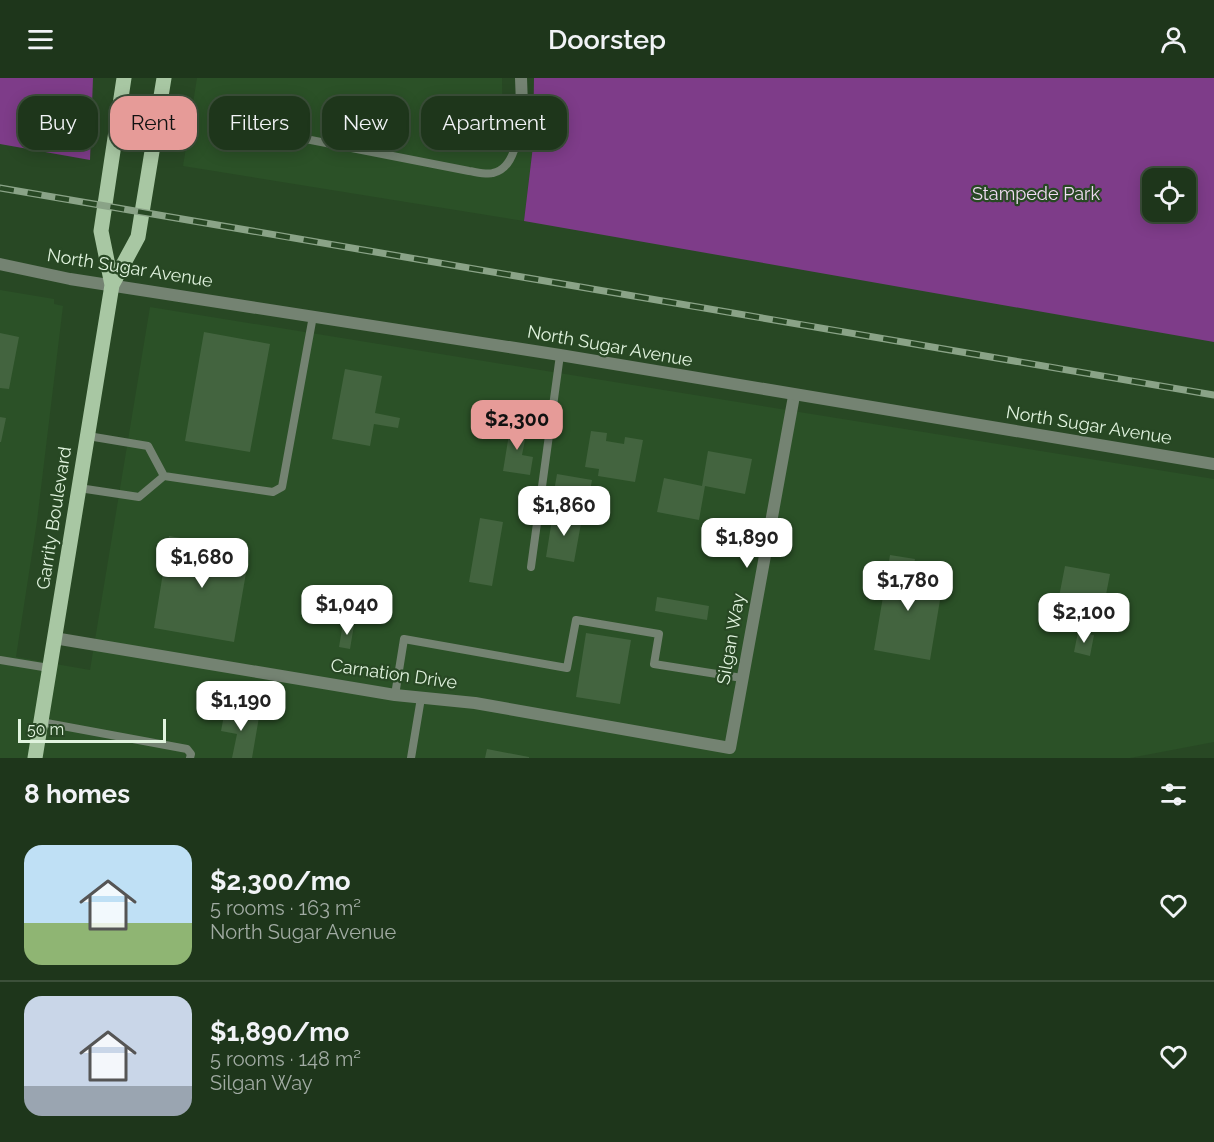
<!DOCTYPE html>
<html lang="en">
<head>
<meta charset="utf-8">
<style>
  body { margin:0; font-family:Raleway,sans-serif; background:#263e24; color:#f1f3f6; height:100vh; display:flex; flex-direction:column; font-size:22px; white-space:nowrap }
  * { box-sizing:border-box; margin:0 }
  p { font-size:20px; color:#a1aba3 }
  .icon { flex:none; width:33px; height:33px; fill:none; stroke:currentColor; stroke-width:2; stroke-linecap:round; stroke-linejoin:round }
  .map { position:relative; height:680px; overflow:hidden }
  .panel { display:flex; flex-direction:column; background:#1e361b; flex:1 }
  .panel>* { flex:none }
  .banner { position:absolute; left:18px; top:18px; width:600px; height:54px; display:flex; gap:12px }
  .fabs { position:absolute; left:1142px; top:90px; display:grid; gap:12px }
  .fabs a { display:grid; place-items:center; width:54px; height:54px; border-radius:12px; background:#1e361b; box-shadow:0 3px 15px #0003,0 0 0 2px #3c503a; font-size:30px }
  .scale { position:absolute; left:18px; bottom:15px; width:148px; box-sizing:border-box; padding-left:6px; border:3px solid #e0f3de; border-top:0; font-size:16px; line-height:21px; white-space:nowrap; color:#e0f3de; -webkit-text-stroke:4px #284824; paint-order:stroke }
  .price { position:absolute; translate:-50% -51px; padding:0 14px; border-radius:12px; background:#fff; color:#222; font-size:20px; line-height:39px; filter:drop-shadow(0 2px 3px #0008) }
  .price::after { content:''; position:absolute; left:50%; top:36px; width:18px; height:14px; margin-left:-9px; background:inherit; clip-path:polygon(0 0,100% 0,50% 100%) }
  .price.on { background:#e69b98; color:#111 }
  ul { padding:0; list-style:none }
  li { display:flex; align-items:center; gap:18px; height:150px; padding:0 24px }
  li+li { border-top:2px solid #3c503a }
  li span { display:grid; place-items:center; flex:none; width:168px; height:120px; border-radius:18px; color:#555 }
  li>.icon { margin-inline-start:auto }
  span .icon { width:72px; height:72px; fill:#fffc; stroke-width:1 }
  li b { font-size:26px }
  h2 { display:flex; justify-content:space-between; align-items:center; height:72px; padding:0 24px; font-size:26px }
  .tag { padding:0 21px; border-radius:18px; background:#1e361b; box-shadow:0 3px 15px #0003,0 0 0 2px #3c503a; font-size:21px; line-height:54px }
  .tag.on { background:#e69b98; color:#111 }
  header { display:flex; justify-content:space-between; align-items:center; height:78px; padding:0 24px; background:#1e361b; font-size:27px; font-weight:600 }
  .map>svg:first-child { display:block }
</style>
</head>
<body>
<header><svg class="icon" aria-label="menu" viewBox="0 0 24 24"><path d="M4 6h16M4 12h16M4 18h16"/></svg>Doorstep<svg class="icon" aria-label="person" viewBox="0 0 24 24"><circle cx="12" cy="8" r="4"/><path d="M4 21q1-7 8-7t8 7"/></svg></header>
<div class="map">
<svg width="1214" height="680" viewBox="0 0 1214 680">
  <rect width="100%" height="100%" fill="#284824"/>
  <path fill="#2b5127" d="M 197,0 L 502,0 L 503,62 L 533,68 L 524,143 L 183,88 Z
    M 0,212 L 54,221 L 54,226 L 63,228 L 37,443 L 16,579 L 90,592 L 150,229 L 1214,401 L 1214,664 L 1130,680 L 0,680 Z"/>
  <path fill="#7e3c89" fill-rule="evenodd" d="M 0,0 L 93,0 L 90,82 L 0,66 Z
    M 534,0 L 1214,0 L 1214,264 L 524,143 L 533,68 ZM 1152,100 L 1185,100 L 1185,134 L 1152,134 Z"/>
  <path fill="#43643f" d="M 204,254 L 270,266 L 250,374 L 185,363 Z
    M 0,255 L 19,259 L 9,311 L 0,310 Z
    M 345,291 L 382,298 L 375,335 L 400,340 L 398,350 L 374,346 L 370,368 L 332,361 Z
    M 0,339 L 6,340 L 1,364 L 0,364 Z
    M 511,344 L 528,347 L 522,377 L 533,379 L 530,397 L 503,393 Z
    M 591,353 L 607,355 L 606,363 L 624,366 L 625,359 L 643,362 L 635,404 L 598,398 L 599,391 L 585,389 Z
    M 708,373 L 752,381 L 745,416 L 705,408 L 699,442 L 657,434 L 664,400 L 702,408 Z
    M 557,396 L 592,402 L 588,425 L 553,419 Z
    M 553,435 L 582,440 L 574,484 L 546,479 Z
    M 480,440 L 503,444 L 492,508 L 469,504 Z
    M 169,458 L 250,472 L 234,564 L 154,550 Z
    M 890,477 L 915,481 L 912,499 L 943,504 L 930,582 L 874,572 Z
    M 1065,488 L 1110,496 L 1103,532 L 1058,524 Z
    M 657,519 L 709,528 L 707,542 L 655,533 Z
    M 343,545 L 354,547 L 350,571 L 339,569 Z
    M 1078,554 L 1094,557 L 1090,578 L 1074,574 Z
    M 586,555 L 631,562 L 620,626 L 576,619 Z
    M 225,632 L 259,639 L 252,680 L 232,680 L 237,656 L 221,653 Z
    M 487,671 L 529,679 L 529,680 L 485,680 Z"/>
  <g fill="none" stroke-linecap="round" stroke-linejoin="round">
    <path stroke="#748372" stroke-width="8" d="M 219,44 L 469,93 C 476,94 487,97 493,95 C 518,90 519,47 522,27
      M 88,358 L 148,368 L 164,398
      M 79,410 L 139,419 L 164,398 L 273,414 L 282,409 L 313,238
      M 531,489 L 560,277
      M 0,582 L 49,590
      M 395,617 L 404,561 L 567,590 L 576,542 L 659,556 L 654,586 L 742,600
      M 41,644 L 187,671 L 191,676 L 190,680
      M 411,680 L 421,620"/>
    <path stroke="#748372" stroke-width="12" d="M 521,0 L 522,27
      M 54,560 L 395,617 L 475,625 L 730,670 L 794,318"/>
    <path stroke="#748372" stroke-width="12" d="M 0,186 L 70,201 L 560,277 L 1214,386"/>
    <path stroke="#a8c7a3" stroke-width="15" d="M 112,207 L 101,153 L 124,0
      M 35,680 L 112,207 L 138,159 L 164,0"/>
    <defs>
      <path id="rail" d="M 0,110 L 1214,317"/>
    </defs>
    <use href="#rail" stroke="#8aa387" stroke-width="7"/>
    <use href="#rail" stroke="#284824" stroke-width="4.5" stroke-dasharray="14" stroke-linecap="butt"/>
  </g>
  <g text-anchor="middle" stroke-width="4.5" stroke-linejoin="round" paint-order="stroke">
    <g font-size="18" fill="#f1dcf4" stroke="#284824">
      <text x="1036" y="122">Stampede Park</text>
    </g>
    <g font-size="18" fill="#e0f3de" stroke="#284824">
      <text transform="translate(130 190) rotate(9)" y="6">North Sugar Avenue</text>
      <text transform="translate(610 268) rotate(10)" y="6">North Sugar Avenue</text>
      <text transform="translate(1089 347) rotate(9)" y="6">North Sugar Avenue</text>
      <text transform="translate(54 440) rotate(-81)" y="6">Garrity Boulevard</text>
      <text transform="translate(731 561) rotate(-80)" y="6">Silgan Way</text>
      <text transform="translate(394 596) rotate(8)" y="6">Carnation Drive</text>
    </g>
  </g>
</svg>
<div class="fabs">
<a><svg class="icon" aria-label="locate" viewBox="0 0 24 24"><circle cx="12" cy="12" r="6"/><path d="M12 2v4M12 18v4M2 12h4M18 12h4"/></svg></a>
</div>
<div class="scale">50 m</div>
<b class="price on" style="left:517px;top:373px">$2,300</b>
<b class="price" style="left:564px;top:459px">$1,860</b>
<b class="price" style="left:747px;top:491px">$1,890</b>
<b class="price" style="left:202px;top:511px">$1,680</b>
<b class="price" style="left:908px;top:534px">$1,780</b>
<b class="price" style="left:347px;top:558px">$1,040</b>
<b class="price" style="left:1084px;top:566px">$2,100</b>
<b class="price" style="left:241px;top:654px">$1,190</b>
<div class="banner">
<a class="tag">Buy</a>
<a class="tag on">Rent</a>
<a class="tag">Filters</a>
<a class="tag">New</a>
<a class="tag">Apartment</a>
</div>
</div>
<section class="panel">
<h2>8 homes<svg class="icon" aria-label="filters" viewBox="0 0 24 24"><path d="M4 7h16M4 17h16"/><circle cx="9" cy="7" r="2"/><circle cx="15" cy="17" r="2"/></svg></h2>
<ul>
<li><span style="background:linear-gradient(#bfe0f5 65%,#8fb573 0)"><svg class="icon" aria-label="home" viewBox="0 0 24 24"><path d="M3 11l9-7 9 7M6 9v11h12V9"/></svg></span><div><b>$2,300/mo</b><p>5 rooms · 163 m²</p><p>North Sugar Avenue</p></div><svg class="icon" aria-label="heart" viewBox="0 0 24 24"><path d="M12 20l-8-8c-3-5 5-10 8-4 3-6 11-1 8 4z"/></svg></li>
<li><span style="background:linear-gradient(#c9d6e8 75%,#9aa5b1 0)"><svg class="icon" aria-label="home" viewBox="0 0 24 24"><path d="M3 11l9-7 9 7M6 9v11h12V9"/></svg></span><div><b>$1,890/mo</b><p>5 rooms · 148 m²</p><p>Silgan Way</p></div><svg class="icon" aria-label="heart" viewBox="0 0 24 24"><path d="M12 20l-8-8c-3-5 5-10 8-4 3-6 11-1 8 4z"/></svg></li>
</ul>
</section>
</body>
</html>
